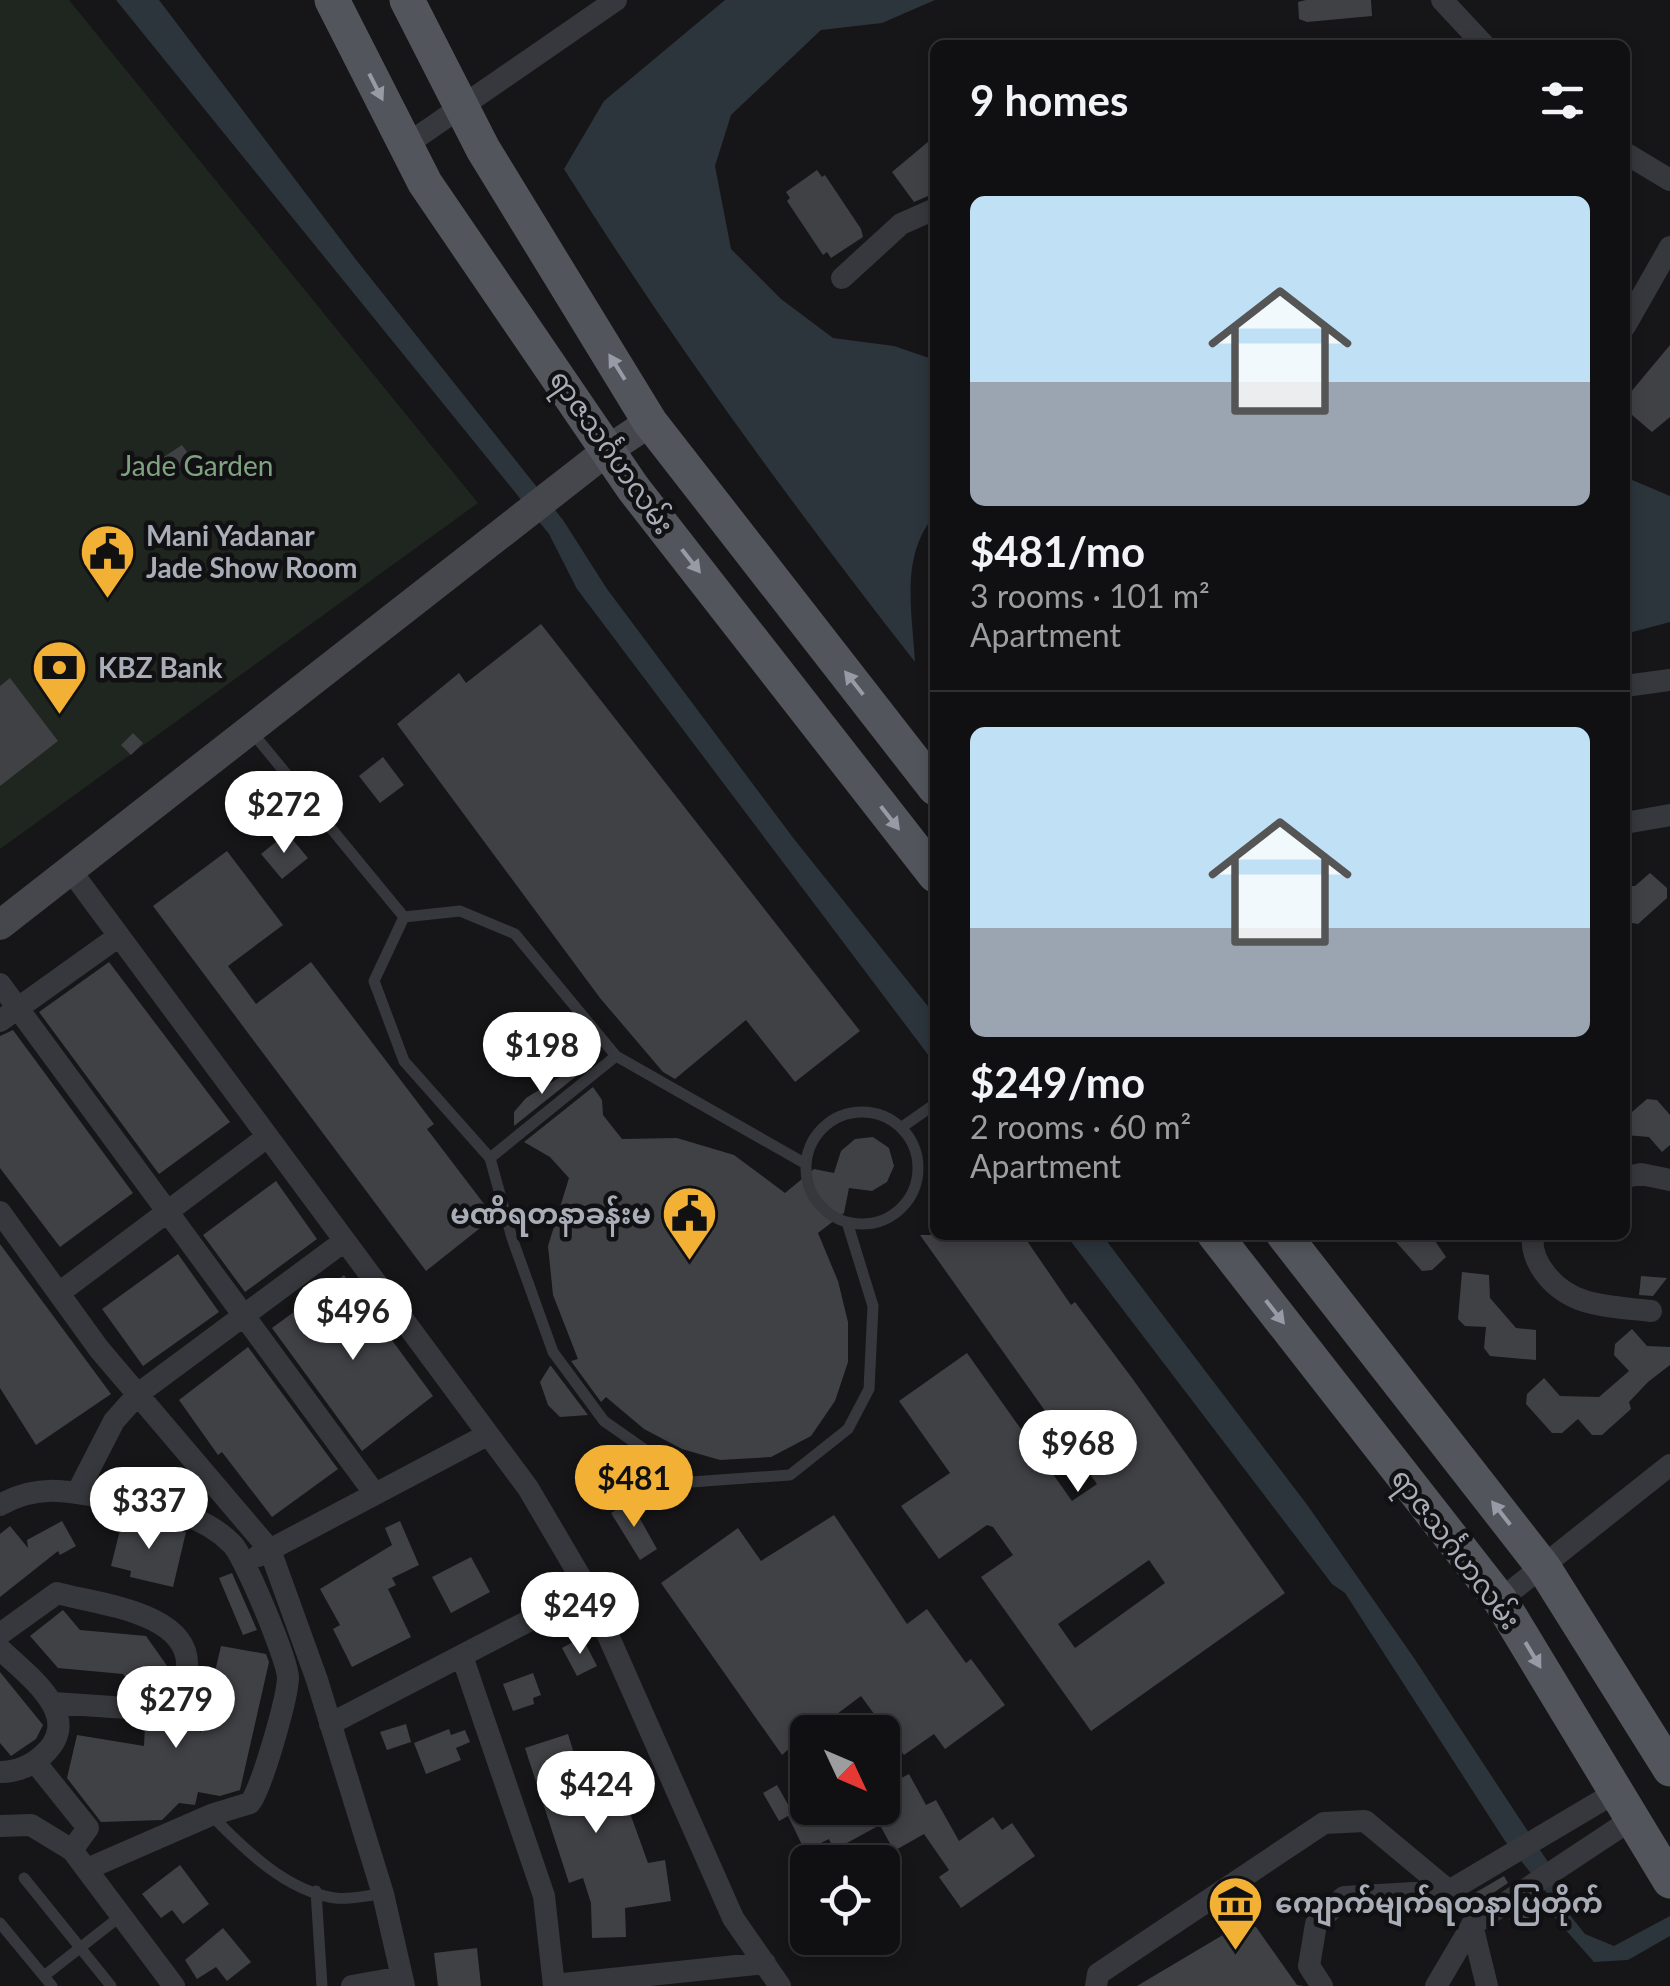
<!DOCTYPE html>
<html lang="en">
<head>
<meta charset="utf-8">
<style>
  body { margin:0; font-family:Lato,"Noto Sans Myanmar",sans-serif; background:#19191b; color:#f1f3f6; height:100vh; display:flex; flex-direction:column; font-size:38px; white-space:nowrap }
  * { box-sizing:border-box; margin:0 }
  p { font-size:32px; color:#9c9d9f }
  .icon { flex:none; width:55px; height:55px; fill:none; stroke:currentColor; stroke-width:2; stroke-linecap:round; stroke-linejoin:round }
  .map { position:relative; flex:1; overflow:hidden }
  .details { position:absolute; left:930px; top:40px; width:700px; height:1200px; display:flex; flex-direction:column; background:#101012; border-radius:15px; box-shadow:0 5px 15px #0003,0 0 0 2px #303032 }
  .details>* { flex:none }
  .needle { width:65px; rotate:134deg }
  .buttons { position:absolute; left:790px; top:1715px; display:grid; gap:20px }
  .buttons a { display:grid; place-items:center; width:110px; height:110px; border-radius:15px; background:#101012; box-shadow:0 5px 15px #0003,0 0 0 2px #303032; font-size:50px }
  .price { position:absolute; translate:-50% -85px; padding:0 22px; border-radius:35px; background:#fff; color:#222; font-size:32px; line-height:65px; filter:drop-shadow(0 2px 5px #0008) }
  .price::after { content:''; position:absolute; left:50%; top:60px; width:30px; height:22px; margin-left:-15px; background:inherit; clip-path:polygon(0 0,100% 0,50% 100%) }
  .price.active { background:#f2b134; color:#111 }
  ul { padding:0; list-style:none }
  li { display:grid; align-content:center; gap:20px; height:530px; padding:0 40px }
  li+li { border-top:2px solid #303032 }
  li span { display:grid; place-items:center; height:310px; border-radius:15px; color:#555 }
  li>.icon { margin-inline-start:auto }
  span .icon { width:180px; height:180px; fill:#fffc; stroke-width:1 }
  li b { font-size:42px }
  h2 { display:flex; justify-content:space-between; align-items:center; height:120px; padding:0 40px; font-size:42px }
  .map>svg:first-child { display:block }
</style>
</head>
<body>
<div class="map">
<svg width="1670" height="1986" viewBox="0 0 1670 1986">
  <rect width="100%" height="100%" fill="#161618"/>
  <path fill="#1e261f" d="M 0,0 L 69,0 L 478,503 L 0,849 Z"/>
  <path fill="#2c353c" d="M 116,0 L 159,0 L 357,261 L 563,520 L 607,589 L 794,839 L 935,1015 L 935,1064 L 577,589 L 549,534 Z
    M 725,0 L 935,0 L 882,23 L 821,30 L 731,115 L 715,166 L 731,249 L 781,299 L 833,338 L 894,346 L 935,360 L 935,515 C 900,555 912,610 915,662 C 790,502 672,341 564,169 L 604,101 Z
    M 1625,477 L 1670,496 L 1670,622 L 1625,634 Z
    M 1066,1235 L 1102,1235 L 1308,1506 L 1414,1658 L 1565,1888 L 1569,1914 L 1585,1934 L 1614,1946 L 1670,1916 L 1670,1936 L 1628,1960 L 1594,1962 L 1555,1918 L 1548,1894 L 1505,1841 L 1345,1593 L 1332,1584 Z"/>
  <path fill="#404145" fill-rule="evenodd" d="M 1306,0 L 1371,0 L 1372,16 L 1307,22 L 1299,19 L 1298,2 Z
    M 935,136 L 935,193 L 914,202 L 892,172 Z
    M 817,170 L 822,177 L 825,175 L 861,229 L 863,237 L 831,258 L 827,252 L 823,255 L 787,201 L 790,198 L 786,192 Z
    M 1670,345 L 1670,417 L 1652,432 L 1625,409 L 1625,399 Z
    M 182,445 L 192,459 L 166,477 L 156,462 Z
    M 541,624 L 860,1031 L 795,1082 L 746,1020 L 675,1079 L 663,1072 L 600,998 L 397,724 L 459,673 L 466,683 Z
    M 10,678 L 58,741 L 0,786 L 0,686 Z
    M 133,733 L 143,743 L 131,755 L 121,745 Z
    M 383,757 L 404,785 L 380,803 L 359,776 Z
    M 287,833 L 308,858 L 282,879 L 261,854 Z
    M 227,851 L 283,925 L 228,966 L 256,1004 L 311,962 L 434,1124 L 427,1129 L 494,1217 L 426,1271 L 153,906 Z
    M 1650,873 L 1667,888 L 1667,898 L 1638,924 L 1632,923 L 1625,915 L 1625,886 L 1635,886 Z
    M 109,962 L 230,1122 L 159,1174 L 39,1012 Z
    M 13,1030 L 133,1193 L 60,1247 L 0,1168 L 0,1036 Z
    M 570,1071 L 579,1074 L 514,1126 L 514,1112 L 526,1098 Z
    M 593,1087 L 602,1100 L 603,1115 L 622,1139 L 677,1138 L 734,1155 L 785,1193 L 814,1169 L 834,1173 L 841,1151 L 855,1139 L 873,1137 L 889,1148 L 894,1166 L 887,1182 L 872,1191 L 849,1188 L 844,1213 L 818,1233 L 838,1281 L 848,1322 L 848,1362 L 835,1401 L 811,1436 L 771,1457 L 720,1460 L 682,1449 L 644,1429 L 606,1397 L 601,1402 L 571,1361 L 578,1359 L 553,1295 L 548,1246 L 569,1178 L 550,1157 L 524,1142 Z
    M 1647,1099 L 1657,1100 L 1670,1115 L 1670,1145 L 1662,1152 L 1649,1137 L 1625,1135 L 1625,1118 Z
    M 276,1181 L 317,1239 L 245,1292 L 203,1235 Z
    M 920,1235 L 1023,1235 L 1071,1305 L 1075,1302 L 1132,1378 L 1285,1593 L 1091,1731 L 981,1577 L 1013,1555 L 993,1527 L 987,1525 L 939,1559 L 901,1506 L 950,1473 L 899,1401 L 967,1353 L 1072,1501 L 1097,1484 ZM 1149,1560 L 1165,1583 L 1075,1648 L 1058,1624 Z
    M 1404,1235 L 1431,1235 L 1446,1257 L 1432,1270 L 1422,1271 L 1396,1242 Z
    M 0,1244 L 111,1394 L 36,1445 L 0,1388 Z
    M 178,1254 L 219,1312 L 143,1366 L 102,1309 Z
    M 1462,1272 L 1489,1275 L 1490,1298 L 1516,1328 L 1536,1330 L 1536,1360 L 1490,1356 L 1484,1348 L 1486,1327 L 1465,1326 L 1458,1319 Z
    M 344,1275 L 433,1396 L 362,1451 L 272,1328 Z
    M 1641,1276 L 1667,1278 L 1653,1296 L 1639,1295 Z
    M 1632,1329 L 1647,1346 L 1670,1347 L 1670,1365 L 1648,1382 L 1629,1402 L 1631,1409 L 1602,1435 L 1592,1435 L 1578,1419 L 1562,1433 L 1552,1433 L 1526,1404 L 1527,1394 L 1544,1378 L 1560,1396 L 1599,1397 L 1629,1371 L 1614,1355 L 1615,1344 Z
    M 248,1347 L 338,1469 L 272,1517 L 222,1452 L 218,1455 L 179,1400 Z
    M 550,1366 L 551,1366 L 588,1415 L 560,1417 L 548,1405 L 540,1382 Z
    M 630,1501 L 657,1549 L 640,1560 L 611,1513 Z
    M 834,1515 L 907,1624 L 927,1609 L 966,1663 L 971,1659 L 1005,1705 L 945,1749 L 934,1734 L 904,1755 L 861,1696 L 829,1720 L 837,1732 L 808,1732 L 782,1755 L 661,1583 L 738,1528 L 761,1561 Z
    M 138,1519 L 186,1532 L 173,1587 L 130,1577 L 131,1571 L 111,1566 L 122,1522 L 136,1525 Z
    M 62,1521 L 76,1546 L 60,1555 L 58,1551 L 0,1597 L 0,1534 L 10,1526 L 28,1548 L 27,1540 Z
    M 400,1521 L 419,1565 L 392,1578 L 396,1585 L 388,1589 L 411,1637 L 352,1667 L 333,1629 L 340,1625 L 320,1589 L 392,1545 L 385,1528 Z
    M 471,1557 L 490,1592 L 451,1613 L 432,1577 Z
    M 232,1573 L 257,1630 L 243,1635 L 219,1578 Z
    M 63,1610 L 80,1630 L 146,1636 L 170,1670 L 139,1694 L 123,1674 L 58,1668 L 30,1636 Z
    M 582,1637 L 597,1666 L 577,1676 L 562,1648 Z
    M 221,1646 L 266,1654 L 269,1662 L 240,1790 L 220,1796 L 198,1792 L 195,1805 L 179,1803 L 162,1820 L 101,1822 L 67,1778 L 77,1735 L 144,1746 L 145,1725 L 174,1729 L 179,1720 L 201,1732 Z
    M 0,1672 L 43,1725 L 36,1739 L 11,1756 L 0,1743 Z
    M 533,1673 L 541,1695 L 533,1698 L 534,1704 L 513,1711 L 503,1684 Z
    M 406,1724 L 411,1742 L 387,1750 L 380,1732 Z
    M 449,1729 L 451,1735 L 465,1730 L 470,1742 L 456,1748 L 461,1760 L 426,1774 L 414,1743 Z
    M 568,1734 L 584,1786 L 597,1759 L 613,1766 L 648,1863 L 665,1860 L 671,1901 L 625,1908 L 626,1937 L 592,1938 L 591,1903 L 583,1878 L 569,1883 L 525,1748 Z
    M 909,1774 L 926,1805 L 936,1800 L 959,1841 L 993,1817 L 1002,1830 L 1012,1823 L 1035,1856 L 961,1908 L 939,1877 L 949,1870 L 924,1834 L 894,1851 L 880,1825 L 834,1850 L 829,1839 L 805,1851 L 788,1816 L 779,1821 L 763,1793 L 777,1785 L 790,1808 L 808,1799 L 808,1808 L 882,1808 L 882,1788 Z
    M 180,1865 L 209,1904 L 183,1924 L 172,1910 L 161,1918 L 142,1894 Z
    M 1504,1876 L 1508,1883 L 1478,1903 L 1473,1894 Z
    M 1524,1909 L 1530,1919 L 1515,1929 L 1509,1919 Z
    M 1238,1926 L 1256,1927 L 1297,1985 L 1304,1986 L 1137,1986 Z
    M 223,1928 L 251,1962 L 227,1981 L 216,1967 L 197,1979 L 185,1960 Z
    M 477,1948 L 481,1986 L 438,1986 L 434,1953 Z"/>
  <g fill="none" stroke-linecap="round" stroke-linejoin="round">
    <path stroke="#37383d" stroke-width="11" d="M 251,731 L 404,917
      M 404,917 L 374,981 L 404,1061 L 490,1158
      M 404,917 L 460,911 L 515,934 L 616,1056
      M806 1168a56 56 0 1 1 112 0a56 56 0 1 1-112 0Z
      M 902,1127 L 935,1104
      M 806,1164 L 616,1056 L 490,1158 L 512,1238 L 553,1352 L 604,1421 L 691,1482 L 790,1475 L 848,1429 L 869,1389 L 873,1306 L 847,1222
      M 211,1815 C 244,1849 286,1891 335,1898 C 349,1900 368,1895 383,1894
      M 24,1878 L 111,1986
      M 316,1891 L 322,1986
      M 0,1923 L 52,1986
      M 44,1976 L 122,1915"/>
    <path stroke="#37383d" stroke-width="22" d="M 1442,0 L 1484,45
      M 406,145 L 616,0
      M 1625,153 L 1670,180
      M 842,278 L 901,224 L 935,209
      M 1625,326 L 1670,247
      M 1625,686 L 1670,680
      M 1625,823 L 1670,815
      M 71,871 L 528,1488 L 588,1590 L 733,1918 L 780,1986
      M 0,984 L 375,1494
      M 0,1021 L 119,936
      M 1625,1177 L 1641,1174 L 1670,1180
      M 0,1212 L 99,1349 L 270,1550 L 317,1680 L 383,1894 L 404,1986
      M 1533,1235 C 1531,1247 1536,1261 1544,1272 C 1570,1308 1610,1306 1651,1311
      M 59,1293 L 267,1137
      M 77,1493 L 114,1421 L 138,1394 L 343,1242
      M 0,1505 C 38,1483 70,1491 111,1499 C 154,1507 200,1511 232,1544 C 245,1557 288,1661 288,1678 C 287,1700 262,1787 250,1803 L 211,1815 L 87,1869
      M 186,1514 L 203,1471
      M 258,1556 L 487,1435
      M 1500,1600 L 1670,1465
      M 0,1634 L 57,1593 C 96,1604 191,1612 187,1668 C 186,1687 172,1701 156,1710 L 54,1703
      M 0,1649 C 28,1676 86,1716 43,1755 C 30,1767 17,1772 0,1772
      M 462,1656 L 544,1896 L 554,1986
      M 330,1724 L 588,1590
      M 35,1762 L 88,1828 L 72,1850
      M 0,1826 L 31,1825 L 72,1850 L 174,1986
      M 554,1985 L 765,1963
      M 352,1986 L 402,1977
      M 1096,1986 L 1098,1974 L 1324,1823 L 1365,1821 L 1449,1891 L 1616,1792
      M 1322,1986 L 1309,1966 L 1316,1924 L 1344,1897 L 1449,1891
      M 1436,1986 L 1472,1925
      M 1487,1986 L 1472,1925 L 1632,1819"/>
    <path stroke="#45474d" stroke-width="30" d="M 0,925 L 608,450 L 650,422"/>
    <path stroke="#53555c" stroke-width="35" d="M 332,0 L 425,183 L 633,488 L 935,875
      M 407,0 L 483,149 L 650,422 L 935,788
      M 1215,1235 L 1500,1600 L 1670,1881
      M 1284,1235 L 1544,1568 L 1670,1769"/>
  </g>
  <defs><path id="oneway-solid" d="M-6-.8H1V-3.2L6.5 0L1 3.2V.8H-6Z" transform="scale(2.5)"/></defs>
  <g fill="#979ba6">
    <use href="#oneway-solid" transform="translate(376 87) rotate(63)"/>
    <use href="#oneway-solid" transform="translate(617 367) rotate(-122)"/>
    <use href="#oneway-solid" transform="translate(691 561) rotate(52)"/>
    <use href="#oneway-solid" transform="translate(854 683) rotate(-128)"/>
    <use href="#oneway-solid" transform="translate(890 818) rotate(52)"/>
    <use href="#oneway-solid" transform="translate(1275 1312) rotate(52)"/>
    <use href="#oneway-solid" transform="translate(1501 1513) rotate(-128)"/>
    <use href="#oneway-solid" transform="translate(1533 1655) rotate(59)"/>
  </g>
  <defs>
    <symbol id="civic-pin" viewBox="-11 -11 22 30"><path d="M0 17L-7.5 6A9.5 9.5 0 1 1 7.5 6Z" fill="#f2b134" stroke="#111113"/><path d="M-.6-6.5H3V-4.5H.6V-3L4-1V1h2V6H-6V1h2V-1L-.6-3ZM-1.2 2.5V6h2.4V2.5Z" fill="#111"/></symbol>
    <symbol id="bank-pin" viewBox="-11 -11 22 30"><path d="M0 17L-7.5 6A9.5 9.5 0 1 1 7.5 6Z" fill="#f2b134" stroke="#111113"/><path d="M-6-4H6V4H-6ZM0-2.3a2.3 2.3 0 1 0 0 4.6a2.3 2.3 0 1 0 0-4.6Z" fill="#111"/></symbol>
    <symbol id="museum-pin" viewBox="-11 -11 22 30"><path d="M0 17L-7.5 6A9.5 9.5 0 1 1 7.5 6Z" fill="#f2b134" stroke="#111113"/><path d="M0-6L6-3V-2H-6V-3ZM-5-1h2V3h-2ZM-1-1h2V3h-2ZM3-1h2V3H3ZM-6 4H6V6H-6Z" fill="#111"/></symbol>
  </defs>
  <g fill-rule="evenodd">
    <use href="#civic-pin" x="76" y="520" width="63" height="86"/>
    <use href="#bank-pin" x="28" y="636" width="63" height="86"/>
    <use href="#civic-pin" x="658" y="1182" width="63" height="86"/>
    <use href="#museum-pin" x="1204" y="1872" width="63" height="86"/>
  </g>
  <g text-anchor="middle" stroke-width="9" stroke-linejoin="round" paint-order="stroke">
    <g font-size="28" fill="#a8adb8" stroke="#111113">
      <text transform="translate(612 452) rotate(55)" y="10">ရာဇသင်္ဂဟလမ်း</text>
      <text transform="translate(1456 1549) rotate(53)" y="10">ရာဇသင်္ဂဟလမ်း</text>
    </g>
    <g font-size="28" fill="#7fa381" stroke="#111113">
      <text x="197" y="476">Jade Garden</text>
    </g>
    <g font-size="28" font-weight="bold" fill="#a8adb8" stroke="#111113" text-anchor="start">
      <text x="146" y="546">Mani Yadanar<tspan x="146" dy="32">Jade Show Room</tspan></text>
      <text x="98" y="678">KBZ Bank</text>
      <text x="651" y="1224" text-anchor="end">မဏိရတနာခန်းမ</text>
      <text x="1275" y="1913">ကျောက်မျက်ရတနာပြတိုက်</text>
    </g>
  </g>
</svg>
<div class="buttons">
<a><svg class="needle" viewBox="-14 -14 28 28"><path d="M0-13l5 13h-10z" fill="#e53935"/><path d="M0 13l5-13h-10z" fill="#9c9d9f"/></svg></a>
<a><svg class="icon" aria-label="locate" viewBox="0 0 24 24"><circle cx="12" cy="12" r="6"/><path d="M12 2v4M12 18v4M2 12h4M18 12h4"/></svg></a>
</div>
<b class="price" style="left:284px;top:856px">$272</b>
<b class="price" style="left:542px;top:1097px">$198</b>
<b class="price" style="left:353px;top:1363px">$496</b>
<b class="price" style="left:1078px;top:1495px">$968</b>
<b class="price active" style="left:634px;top:1530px">$481</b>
<b class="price" style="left:149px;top:1552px">$337</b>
<b class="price" style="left:580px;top:1657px">$249</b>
<b class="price" style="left:176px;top:1751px">$279</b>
<b class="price" style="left:596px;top:1836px">$424</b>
<section class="details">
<h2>9 homes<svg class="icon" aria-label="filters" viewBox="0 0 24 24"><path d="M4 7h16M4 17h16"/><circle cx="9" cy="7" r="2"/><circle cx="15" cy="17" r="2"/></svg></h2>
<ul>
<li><span style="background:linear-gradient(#bfe0f5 60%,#9aa5b1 0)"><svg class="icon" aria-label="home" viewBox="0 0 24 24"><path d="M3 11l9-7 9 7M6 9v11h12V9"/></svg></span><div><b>$481/mo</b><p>3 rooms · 101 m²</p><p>Apartment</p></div></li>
<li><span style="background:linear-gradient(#bfe0f5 65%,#9aa5b1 0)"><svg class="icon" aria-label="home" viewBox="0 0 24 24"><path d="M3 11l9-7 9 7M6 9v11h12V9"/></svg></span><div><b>$249/mo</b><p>2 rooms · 60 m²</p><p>Apartment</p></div></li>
</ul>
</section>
</div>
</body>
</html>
